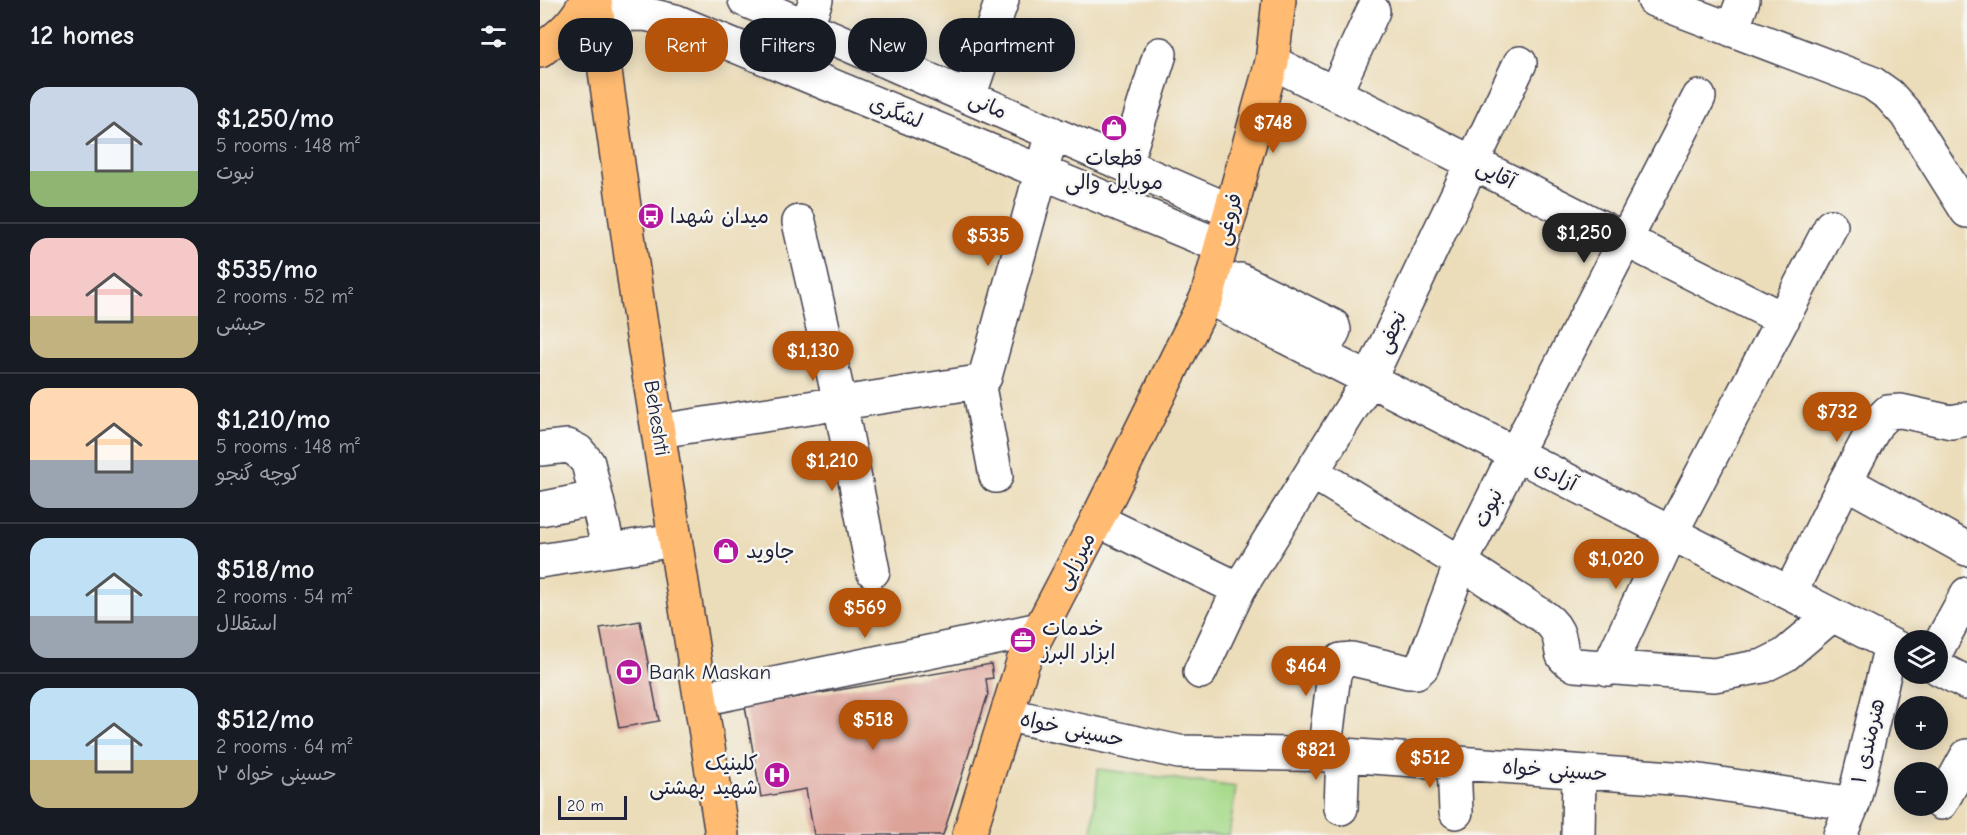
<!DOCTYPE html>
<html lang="en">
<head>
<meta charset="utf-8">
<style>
  body { margin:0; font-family:"Comic Neue","Playpen Sans Arabic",sans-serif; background:#20242c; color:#f1f3f6; height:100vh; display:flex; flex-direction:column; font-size:22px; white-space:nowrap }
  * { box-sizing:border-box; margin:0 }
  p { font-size:20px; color:#9ea1a6 }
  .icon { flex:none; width:33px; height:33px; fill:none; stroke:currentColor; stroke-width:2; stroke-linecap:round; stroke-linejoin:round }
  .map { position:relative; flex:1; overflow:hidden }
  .side { display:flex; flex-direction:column; background:#171b24; width:540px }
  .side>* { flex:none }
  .banner { position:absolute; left:18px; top:18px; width:570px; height:54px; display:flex; gap:12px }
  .controls { position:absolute; left:1354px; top:630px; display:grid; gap:12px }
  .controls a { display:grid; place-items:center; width:54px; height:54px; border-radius:50%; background:#171b24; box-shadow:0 3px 15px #0003; font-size:30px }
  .scale { position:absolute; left:18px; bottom:15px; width:69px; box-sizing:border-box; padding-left:6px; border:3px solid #22223b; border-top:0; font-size:16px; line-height:21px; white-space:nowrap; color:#22223b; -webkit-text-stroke:4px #f6f6f2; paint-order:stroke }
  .price { position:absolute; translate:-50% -51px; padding:0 14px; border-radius:21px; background:#b45309; color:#fff; font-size:20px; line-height:39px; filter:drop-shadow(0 2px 3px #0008) }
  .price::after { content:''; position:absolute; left:50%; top:36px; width:18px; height:14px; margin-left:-9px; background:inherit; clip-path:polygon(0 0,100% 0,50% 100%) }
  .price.selected { background:#222; color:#fff }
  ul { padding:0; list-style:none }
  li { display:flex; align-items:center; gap:18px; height:150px; padding:0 30px }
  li+li { border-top:2px solid #363941 }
  li span { display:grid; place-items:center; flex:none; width:168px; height:120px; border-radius:18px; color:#555 }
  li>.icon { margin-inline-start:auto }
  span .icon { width:72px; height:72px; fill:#fffc; stroke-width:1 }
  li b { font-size:26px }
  h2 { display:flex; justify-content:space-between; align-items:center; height:72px; padding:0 30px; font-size:26px }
  .chip { padding:0 21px; border-radius:24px; background:#171b24; box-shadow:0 3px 15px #0003; font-size:21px; line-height:54px }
  .chip.selected { background:#b45309; color:#fff }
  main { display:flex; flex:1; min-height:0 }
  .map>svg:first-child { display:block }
</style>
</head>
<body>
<main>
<section class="side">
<h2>12 homes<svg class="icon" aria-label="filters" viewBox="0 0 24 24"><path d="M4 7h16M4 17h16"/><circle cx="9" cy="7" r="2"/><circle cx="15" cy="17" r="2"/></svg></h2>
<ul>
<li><span style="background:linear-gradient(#c9d6e8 70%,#8fb573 0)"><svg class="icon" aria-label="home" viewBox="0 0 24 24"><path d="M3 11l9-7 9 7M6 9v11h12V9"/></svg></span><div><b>$1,250/mo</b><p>5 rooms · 148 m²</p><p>نبوت</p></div></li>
<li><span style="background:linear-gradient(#f6c9c9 65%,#c2b280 0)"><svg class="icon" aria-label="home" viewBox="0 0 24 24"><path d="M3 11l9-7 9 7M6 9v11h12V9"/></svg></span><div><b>$535/mo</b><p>2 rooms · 52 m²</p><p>حبشی</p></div></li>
<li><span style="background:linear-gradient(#ffd9b3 60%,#9aa5b1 0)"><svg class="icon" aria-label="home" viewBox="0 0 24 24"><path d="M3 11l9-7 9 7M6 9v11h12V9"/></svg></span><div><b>$1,210/mo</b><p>5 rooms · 148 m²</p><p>کوچه گنجو</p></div></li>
<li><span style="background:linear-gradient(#bfe0f5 65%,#9aa5b1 0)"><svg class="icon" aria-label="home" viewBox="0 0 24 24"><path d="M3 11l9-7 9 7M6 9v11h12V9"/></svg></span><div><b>$518/mo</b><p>2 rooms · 54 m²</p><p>استقلال</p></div></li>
<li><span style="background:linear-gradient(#bfe0f5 60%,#c2b280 0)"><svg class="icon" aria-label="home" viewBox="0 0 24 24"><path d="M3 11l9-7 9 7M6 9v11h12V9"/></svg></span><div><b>$512/mo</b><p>2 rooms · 64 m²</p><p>حسینی خواه ۲</p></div></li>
</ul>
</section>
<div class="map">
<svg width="1427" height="835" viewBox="0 0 1427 835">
  <rect width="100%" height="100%" fill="#f6f6f2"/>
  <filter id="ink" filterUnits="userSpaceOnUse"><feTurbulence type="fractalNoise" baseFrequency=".0167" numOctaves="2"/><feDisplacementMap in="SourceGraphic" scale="12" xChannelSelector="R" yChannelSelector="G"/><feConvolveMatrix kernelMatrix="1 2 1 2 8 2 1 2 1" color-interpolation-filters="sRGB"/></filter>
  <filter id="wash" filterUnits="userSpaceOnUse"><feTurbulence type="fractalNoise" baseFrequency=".008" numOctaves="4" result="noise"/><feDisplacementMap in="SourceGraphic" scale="24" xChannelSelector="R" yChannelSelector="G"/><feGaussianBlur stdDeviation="1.35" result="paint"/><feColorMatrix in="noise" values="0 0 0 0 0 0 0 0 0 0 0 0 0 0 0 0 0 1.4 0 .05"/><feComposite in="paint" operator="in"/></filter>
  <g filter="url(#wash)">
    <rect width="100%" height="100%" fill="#ecddba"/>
    <path fill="#a6da89" stroke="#647e62" stroke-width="1.5" d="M 558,769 L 696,787 L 689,835 L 552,835 Z"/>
    <g id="blocks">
      <path fill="#dda399" d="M 100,621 L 119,721 L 79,728 L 60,628 Z
        M 451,664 L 453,678 L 446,679 L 448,694 L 403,835 L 274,835 L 266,789 L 221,797 L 205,706 Z"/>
    </g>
  </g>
  <g filter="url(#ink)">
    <use href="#blocks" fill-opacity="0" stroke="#403e4e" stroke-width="1.5"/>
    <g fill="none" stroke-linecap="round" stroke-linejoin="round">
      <defs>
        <path id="minor" d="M 205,0 L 691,211
          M 1114,0 L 1332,83 L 1349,95 L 1366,114 L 1427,211
          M 32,27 L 57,15 L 105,14 L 135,21 L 681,246
          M 266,27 L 276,0
          M 1192,30 L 1203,0
          M 732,62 L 1243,319
          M 795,93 L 833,11
          M 429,97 L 462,0
          M 585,165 L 620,54
          M 259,222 L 300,403 L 333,571
          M 700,280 L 793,326 L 794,330 L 781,356
          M 667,297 L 1365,652
          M 438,382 L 456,476
          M 119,431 L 438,382 L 445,377 L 512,133
          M 0,449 L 28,446 L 38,451 L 48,463 L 69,550
          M 772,472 L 921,563 L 1004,617 C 1011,622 1017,629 1019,637 C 1024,654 1017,655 1035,665 L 1174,675 L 1223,666 L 1245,655 L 1292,615
          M 1322,491 L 1427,549
          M 0,509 L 55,498
          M 557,520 L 699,589
          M 0,561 L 135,540
          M 1250,593 L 1304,484 L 1337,423 L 1348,412 L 1361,411 L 1411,422 L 1427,419
          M 1398,648 L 1427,594
          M 1398,668 L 1427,683
          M 1068,669 L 1131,533 L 1291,226
          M 660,672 L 699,589 L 829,380 L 980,63
          M 161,699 L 500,629
          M 468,715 L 639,752 L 803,755 L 1147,779 L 1313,804
          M 784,755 L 794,674 L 801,660 L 812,659 L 868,672 L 876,672 L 882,667 L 921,563 L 975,454 L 1159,97
          M 914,764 L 916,812
          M 1401,803 L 1427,756
          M 801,808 L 803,755
          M 1038,835 L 1039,772
          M 1300,835 L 1313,804 L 1351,645"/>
        <path id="major" d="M 55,0 L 97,299 L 182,835
          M 0,51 C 19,36 37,22 46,0
          M 429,835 L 483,662 L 557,520 L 667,297 L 732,62 L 739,0"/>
      </defs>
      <use href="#minor" stroke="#403e4e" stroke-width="36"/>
      <use href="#major" stroke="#403e4e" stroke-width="36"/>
      <use href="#minor" stroke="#fff" stroke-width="33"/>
      <use href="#major" stroke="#ffbb71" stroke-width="33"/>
    </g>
  </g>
  <defs>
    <symbol id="shop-disc" viewBox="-11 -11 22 22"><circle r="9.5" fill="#b5179e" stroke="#f6f6f2"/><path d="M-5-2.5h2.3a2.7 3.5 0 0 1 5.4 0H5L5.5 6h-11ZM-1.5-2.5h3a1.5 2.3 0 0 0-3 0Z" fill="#fff"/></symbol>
    <symbol id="bus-disc" viewBox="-11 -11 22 22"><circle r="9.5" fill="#b5179e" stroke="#f6f6f2"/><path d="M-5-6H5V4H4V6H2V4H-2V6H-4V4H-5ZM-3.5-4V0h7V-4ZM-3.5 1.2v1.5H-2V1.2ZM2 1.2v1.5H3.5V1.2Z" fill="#fff"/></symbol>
    <symbol id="office-disc" viewBox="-11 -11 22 22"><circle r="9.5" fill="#b5179e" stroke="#f6f6f2"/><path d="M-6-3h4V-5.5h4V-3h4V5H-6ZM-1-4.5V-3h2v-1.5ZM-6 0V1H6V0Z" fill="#fff"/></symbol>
    <symbol id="bank-disc" viewBox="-11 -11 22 22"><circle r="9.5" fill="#b5179e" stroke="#f6f6f2"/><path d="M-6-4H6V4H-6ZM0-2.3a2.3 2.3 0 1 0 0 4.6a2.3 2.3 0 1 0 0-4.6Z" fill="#fff"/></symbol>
    <symbol id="hospital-disc" viewBox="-11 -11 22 22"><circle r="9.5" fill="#b5179e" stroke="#f6f6f2"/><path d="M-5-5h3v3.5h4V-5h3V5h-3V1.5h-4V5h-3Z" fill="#fff"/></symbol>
  </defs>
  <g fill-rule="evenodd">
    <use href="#shop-disc" x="559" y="113" width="30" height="30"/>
    <use href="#bus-disc" x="96" y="201" width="30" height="30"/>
    <use href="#shop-disc" x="171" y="536" width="30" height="30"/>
    <use href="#office-disc" x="468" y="625" width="30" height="30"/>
    <use href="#bank-disc" x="74" y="657" width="30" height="30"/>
    <use href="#hospital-disc" x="222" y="760" width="30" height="30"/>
  </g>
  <g text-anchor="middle" stroke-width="5" stroke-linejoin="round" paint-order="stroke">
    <g font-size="21" fill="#22223b" stroke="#f6f6f2">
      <text transform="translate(448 105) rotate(24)" y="7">مانی</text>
      <text transform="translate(356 112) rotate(22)" y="7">لشگری</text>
      <text transform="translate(956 174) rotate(27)" y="7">آقایی</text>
      <text transform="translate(688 219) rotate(-74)" y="7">فروغی</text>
      <text transform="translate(851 332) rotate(-65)" y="7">نجفی</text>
      <text transform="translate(117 418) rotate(81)" y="7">Beheshti</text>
      <text transform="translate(1016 475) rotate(27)" y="7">آزادی</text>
      <text transform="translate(948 508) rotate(-64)" y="7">نبوت</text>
      <text transform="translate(535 561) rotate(-62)" y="7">میرزایی</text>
      <text transform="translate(532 729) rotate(12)" y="7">حسینی خواه</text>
      <text transform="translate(1328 741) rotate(-77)" y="7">هنرمندی ۱</text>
      <text transform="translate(1015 770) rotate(4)" y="7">حسینی خواه</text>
    </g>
    <g font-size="21" fill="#22223b" stroke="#f6f6f2" text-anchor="start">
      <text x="574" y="165" text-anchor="middle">قطعات<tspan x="574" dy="24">موبایل والی</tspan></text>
      <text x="130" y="223">میدان شهدا</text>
      <text x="206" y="558">جاوید</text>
      <text x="502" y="635">خدمات<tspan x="502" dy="24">ابزار البرز</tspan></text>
      <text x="109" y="679">Bank Maskan</text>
      <text x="218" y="770" text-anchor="end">کلینیک<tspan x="218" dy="24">شهید بهشتی</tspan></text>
    </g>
  </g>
</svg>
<div class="controls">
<a><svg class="icon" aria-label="layers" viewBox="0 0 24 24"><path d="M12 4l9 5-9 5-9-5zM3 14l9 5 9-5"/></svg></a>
<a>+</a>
<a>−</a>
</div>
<div class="scale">20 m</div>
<b class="price" style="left:733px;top:154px">$748</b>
<b class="price selected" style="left:1044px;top:264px">$1,250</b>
<b class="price" style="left:448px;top:267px">$535</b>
<b class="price" style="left:273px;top:382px">$1,130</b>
<b class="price" style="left:1297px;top:443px">$732</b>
<b class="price" style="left:292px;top:492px">$1,210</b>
<b class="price" style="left:1076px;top:590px">$1,020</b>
<b class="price" style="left:325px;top:639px">$569</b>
<b class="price" style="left:766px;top:697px">$464</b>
<b class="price" style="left:333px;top:751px">$518</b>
<b class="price" style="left:776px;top:781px">$821</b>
<b class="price" style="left:890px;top:789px">$512</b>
<div class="banner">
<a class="chip">Buy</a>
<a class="chip selected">Rent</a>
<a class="chip">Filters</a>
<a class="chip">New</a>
<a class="chip">Apartment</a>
</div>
</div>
</main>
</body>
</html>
